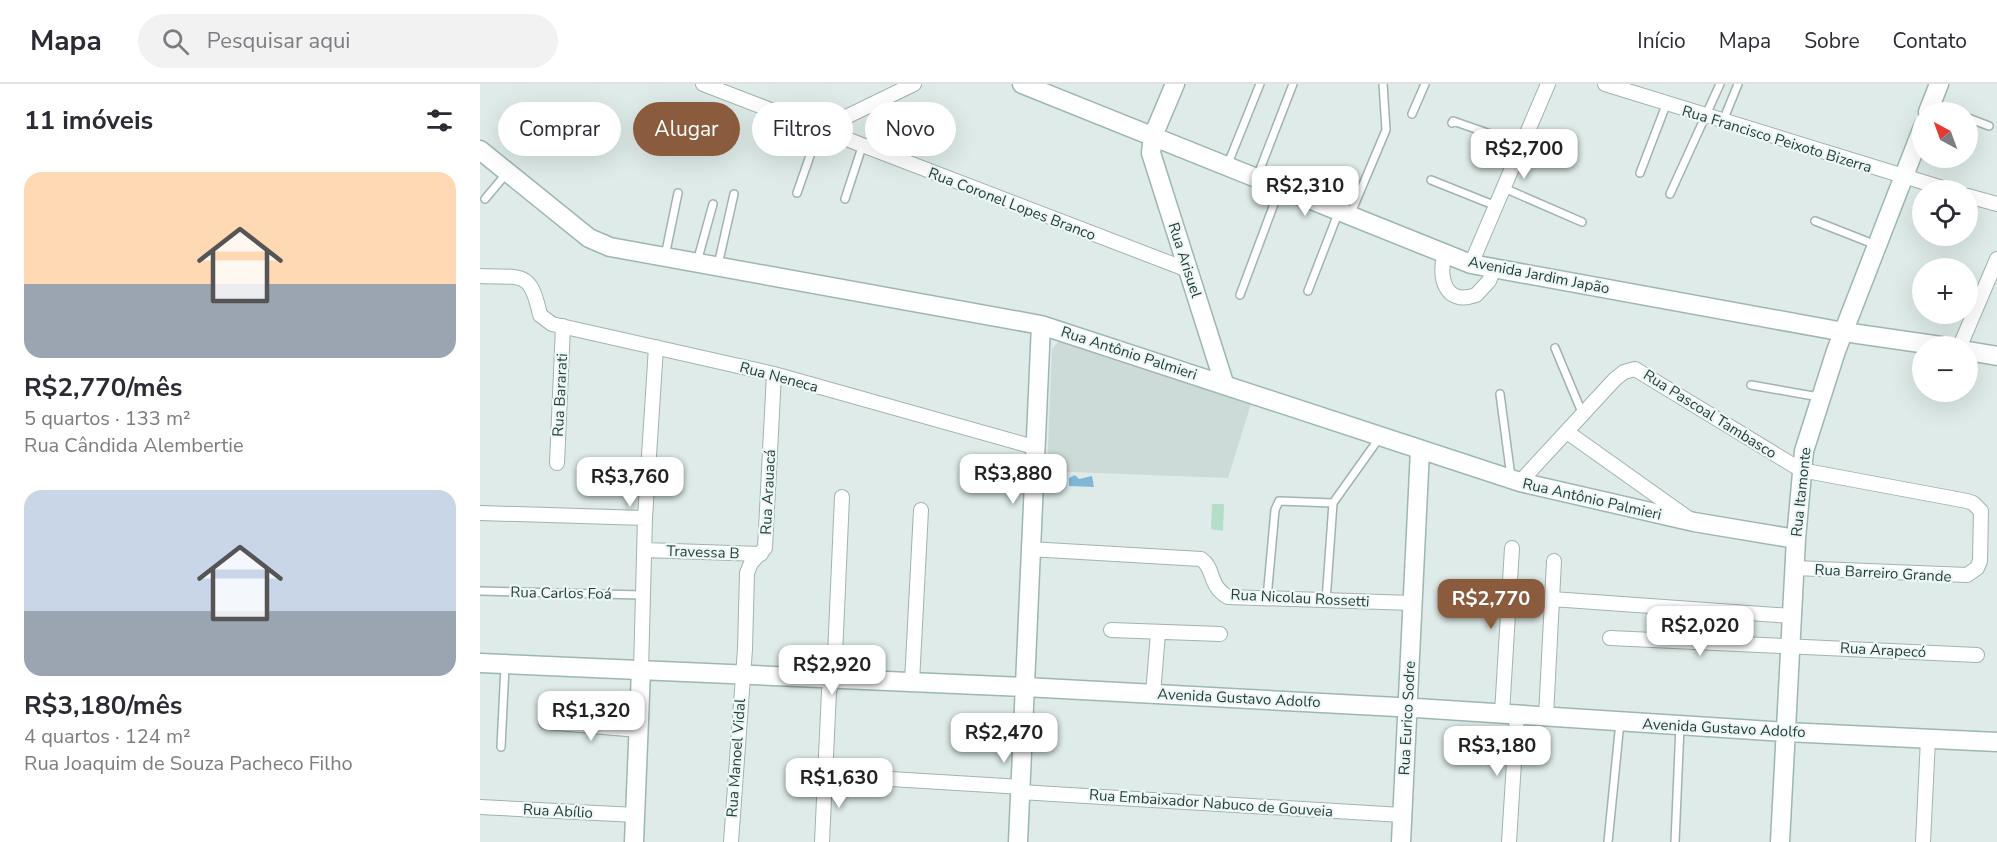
<!DOCTYPE html>
<html lang="pt">
<head>
<meta charset="utf-8">
<style>
  body { margin:0; font-family:"Nunito Sans",sans-serif; background:#f2f2f3; color:#2b2b33; height:100vh; display:flex; flex-direction:column; font-size:22px; white-space:nowrap }
  * { box-sizing:border-box; margin:0 }
  p { font-size:20px; color:#7c7c81 }
  .icon { flex:none; width:33px; height:33px; fill:none; stroke:currentColor; stroke-width:2; stroke-linecap:round; stroke-linejoin:round }
  .map { position:relative; flex:1; overflow:hidden }
  .details { display:flex; flex-direction:column; background:#fff; width:480px }
  .details>* { flex:none }
  .banner { position:absolute; left:18px; top:18px; width:570px; height:54px; display:flex; gap:12px }
  .needle { width:39px; rotate:319deg }
  .fabs { position:absolute; left:1432px; top:18px; display:grid; gap:12px }
  .fabs a { display:grid; place-items:center; width:66px; height:66px; border-radius:50%; background:#fff; box-shadow:0 6px 24px #0002; font-size:30px }
  .price { position:absolute; translate:-50% -51px; padding:0 14px; border-radius:12px; background:#fff; color:#222; font-size:20px; line-height:39px; filter:drop-shadow(0 2px 3px #0008) }
  .price::after { content:''; position:absolute; left:50%; top:36px; width:18px; height:14px; margin-left:-9px; background:inherit; clip-path:polygon(0 0,100% 0,50% 100%) }
  .price.selected { background:#8a5c3d; color:#fff }
  ul { padding:0; list-style:none }
  li { display:grid; align-content:center; gap:12px; height:318px; padding:0 24px }
  li span { display:grid; place-items:center; height:186px; border-radius:18px; color:#555 }
  li>.icon { margin-inline-start:auto }
  span .icon { width:108px; height:108px; fill:#fffc; stroke-width:1 }
  li b { font-size:26px }
  h2 { display:flex; justify-content:space-between; align-items:center; height:72px; padding:0 24px; font-size:26px }
  .chip { padding:0 21px; border-radius:27px; background:#fff; box-shadow:0 6px 24px #0002; font-size:21px; line-height:54px }
  .chip.selected { background:#8a5c3d; color:#fff }
  header { display:flex; align-items:center; gap:36px; box-sizing:border-box; height:84px; padding:0 30px; background:#fff; border-bottom:2px solid #e1e1e2 }
  header strong { font-size:28px }
  nav { display:flex; gap:33px; margin-inline-start:auto; font-size:21px }
  .search { width:420px; height:54px; background:#f2f2f3; display:flex; align-items:center; gap:15px; box-sizing:border-box; padding:0 21px; border-radius:33px; color:#7c7c81; font-size:22px }
  main { display:flex; flex:1; min-height:0 }
  .map>svg:first-child { display:block }
</style>
</head>
<body>
<header>
<strong>Mapa</strong>
<div class="search"><svg class="icon" aria-label="search" viewBox="0 0 24 24"><circle cx="10" cy="10" r="6"/><path d="M15 15l6 6"/></svg>Pesquisar aqui</div>
<nav><a>Início</a><a>Mapa</a><a>Sobre</a><a>Contato</a></nav>
</header>
<main>
<section class="details">
<h2>11 imóveis<svg class="icon" aria-label="filters" viewBox="0 0 24 24"><path d="M4 7h16M4 17h16"/><circle cx="9" cy="7" r="2"/><circle cx="15" cy="17" r="2"/></svg></h2>
<ul>
<li><span style="background:linear-gradient(#ffd9b3 60%,#9aa5b1 0)"><svg class="icon" aria-label="home" viewBox="0 0 24 24"><path d="M3 11l9-7 9 7M6 9v11h12V9"/></svg></span><div><b>R$2,770/mês</b><p>5 quartos · 133 m²</p><p>Rua Cândida Alembertie</p></div></li>
<li><span style="background:linear-gradient(#c9d6e8 65%,#9aa5b1 0)"><svg class="icon" aria-label="home" viewBox="0 0 24 24"><path d="M3 11l9-7 9 7M6 9v11h12V9"/></svg></span><div><b>R$3,180/mês</b><p>4 quartos · 124 m²</p><p>Rua Joaquim de Souza Pacheco Filho</p></div></li>
</ul>
</section>
<div class="map">
<svg width="1517" height="758" viewBox="0 0 1517 758">
  <rect width="100%" height="100%" fill="#deebe8"/>
  <path fill="#ccdbd7" d="M 579,257 L 771,320 L 748,394 L 567,387 L 572,265 Z"/>
  <path fill="#b5dec8" d="M 732,420 L 744,420 L 743,447 L 731,445 Z"/>
  <path fill="#81b7d5" d="M 595,391 L 599,395 L 612,392 L 614,403 L 589,402 L 589,394 Z"/>
  <g fill="none" stroke-linecap="round" stroke-linejoin="round">
    <defs>
      <path id="lane" d="M 1452,20 L 1474,28
        M 932,30 L 945,0
        M 1488,34 L 1509,42
        M 1243,37 L 1258,0
        M 972,39 L 973,37 L 1042,61
        M 747,82 L 780,0
        M 1160,89 L 1186,21
        M 777,93 L 813,0
        M 951,96 L 1016,122
        M 1024,104 L 1102,138
        M 317,109 L 339,46
        M 1190,110 L 1240,0
        M 5,115 L 26,90
        M 365,115 L 382,63
        M 871,129 L 906,46 L 903,0
        M 1335,137 L 1396,161
        M 185,172 L 198,109
        M 217,178 L 233,120
        M 238,181 L 254,110
        M 828,207 L 859,127
        M 760,211 L 800,104
        M 1075,264 L 1103,331
        M 1271,301 L 1339,313
        M 1020,310 L 1031,393
        M 0,507 L 162,511
        M 787,514 L 795,426 L 799,417 L 853,419
        M 846,517 L 853,419 L 900,353
        M 21,663 L 25,582
        M 1128,758 L 1140,638
        M 1195,758 L 1200,642"/>
      <path id="street" d="M 223,0 L 708,186
        M 1125,0 L 1469,106
        M 339,46 L 434,0
        M 1488,112 L 1517,120
        M 965,169 C 958,194 965,222 996,211 L 1009,197 L 1014,184
        M 991,180 L 1068,0
        M 0,192 C 42,194 50,185 60,231 L 72,240 L 294,290 L 554,363
        M 1480,262 L 1517,175
        M 1087,348 L 1208,434
        M 77,379 L 83,242
        M 1040,398 L 1135,295 L 1144,288 L 1155,285 L 1321,386 L 1487,417 L 1493,419 L 1501,427 L 1500,477 L 1497,484 L 1487,491 L 1314,484
        M 0,429 L 165,434
        M 549,465 L 721,475 C 735,484 728,502 748,513 L 933,519
        M 164,466 L 281,470
        M 1072,515 L 1312,532
        M 631,546 L 740,550
        M 1130,554 L 1497,571
        M 161,586 L 165,434 L 176,263
        M 432,598 L 441,426
        M 673,610 L 678,549
        M 1022,629 L 1032,464
        M 1066,632 L 1074,477
        M 66,638 L 158,646
        M 345,691 L 541,703
        M 540,708 L 922,731
        M 0,723 L 156,731
        M 251,758 L 265,565 L 267,489 L 271,479 L 285,464 L 294,290
        M 342,758 L 349,607 L 354,594 L 362,413
        M 1029,758 L 1037,630
        M 1443,758 L 1448,655"/>
      <path id="secondary" d="M 542,0 L 991,180 L 1364,248 L 1461,262
        M 695,0 L 673,52 L 671,69 L 744,299
        M 1448,28 L 1459,0
        M 0,66 L 109,154 L 130,163 L 561,241 L 1040,398 L 1214,438 L 1316,455
        M 1488,267 L 1517,272
        M 0,579 L 545,603 L 936,624 L 1306,648 L 1517,658
        M 154,758 L 161,586
        M 538,758 L 561,241
        M 921,758 L 940,366
        M 1300,758 L 1316,455 L 1324,367 L 1356,267 L 1443,43"/>
    </defs>
    <use href="#lane" stroke="#a1b3b0" stroke-width="10"/>
    <use href="#street" stroke="#a1b3b0" stroke-width="16"/>
    <use href="#secondary" stroke="#9cb7b3" stroke-width="21"/>
    <use href="#lane" stroke="#fff" stroke-width="7"/>
    <use href="#street" stroke="#fff" stroke-width="14"/>
    <use href="#secondary" stroke="#fff" stroke-width="18"/>
  </g>
  <g text-anchor="middle" stroke-width="4.5" stroke-linejoin="round" paint-order="stroke">
    <g font-size="15" fill="#1e3c3a" stroke="#eef7f5">
      <text transform="translate(1297 55) rotate(17)" y="5">Rua Francisco Peixoto Bizerra</text>
      <text transform="translate(532 120) rotate(21)" y="5">Rua Coronel Lopes Branco</text>
      <text transform="translate(705 176) rotate(72)" y="5">Rua Arisuel</text>
      <text transform="translate(1059 191) rotate(11)" y="5">Avenida Jardim Japão</text>
      <text transform="translate(649 269) rotate(18)" y="5">Rua Antônio Palmieri</text>
      <text transform="translate(299 293) rotate(15)" y="5">Rua Neneca</text>
      <text transform="translate(80 311) rotate(-87)" y="5">Rua Bararati</text>
      <text transform="translate(1230 330) rotate(32)" y="5">Rua Pascoal Tambasco</text>
      <text transform="translate(288 408) rotate(-87)" y="5">Rua Arauacá</text>
      <text transform="translate(1321 408) rotate(-84)" y="5">Rua Itamonte</text>
      <text transform="translate(1112 415) rotate(13)" y="5">Rua Antônio Palmieri</text>
      <text transform="translate(223 468) rotate(2)" y="5">Travessa B</text>
      <text transform="translate(1403 489) rotate(3)" y="5">Rua Barreiro Grande</text>
      <text transform="translate(81 509) rotate(1)" y="5">Rua Carlos Foá</text>
      <text transform="translate(820 514) rotate(3)" y="5">Rua Nicolau Rossetti</text>
      <text transform="translate(1403 566) rotate(3)" y="5">Rua Arapecó</text>
      <text transform="translate(759 614) rotate(3)" y="5">Avenida Gustavo Adolfo</text>
      <text transform="translate(927 634) rotate(-87)" y="5">Rua Eurico Sodre</text>
      <text transform="translate(1244 644) rotate(3)" y="5">Avenida Gustavo Adolfo</text>
      <text transform="translate(256 674) rotate(-86)" y="5">Rua Manoel Vidal</text>
      <text transform="translate(731 719) rotate(4)" y="5">Rua Embaixador Nabuco de Gouveia</text>
      <text transform="translate(78 727) rotate(3)" y="5">Rua Abílio</text>
    </g>
  </g>
</svg>
<div class="fabs">
<a><svg class="needle" viewBox="-14 -14 28 28"><path d="M0-13l5 13h-10z" fill="#e53935"/><path d="M0 13l5-13h-10z" fill="#7c7c81"/></svg></a>
<a><svg class="icon" aria-label="locate" viewBox="0 0 24 24"><circle cx="12" cy="12" r="6"/><path d="M12 2v4M12 18v4M2 12h4M18 12h4"/></svg></a>
<a>+</a>
<a>−</a>
</div>
<b class="price" style="left:1044px;top:96px">R$2,700</b>
<b class="price" style="left:825px;top:133px">R$2,310</b>
<b class="price" style="left:533px;top:421px">R$3,880</b>
<b class="price" style="left:150px;top:424px">R$3,760</b>
<b class="price selected" style="left:1011px;top:546px">R$2,770</b>
<b class="price" style="left:1220px;top:573px">R$2,020</b>
<b class="price" style="left:352px;top:612px">R$2,920</b>
<b class="price" style="left:111px;top:658px">R$1,320</b>
<b class="price" style="left:524px;top:680px">R$2,470</b>
<b class="price" style="left:1017px;top:693px">R$3,180</b>
<b class="price" style="left:359px;top:725px">R$1,630</b>
<div class="banner">
<a class="chip">Comprar</a>
<a class="chip selected">Alugar</a>
<a class="chip">Filtros</a>
<a class="chip">Novo</a>
</div>
</div>
</main>
</body>
</html>
